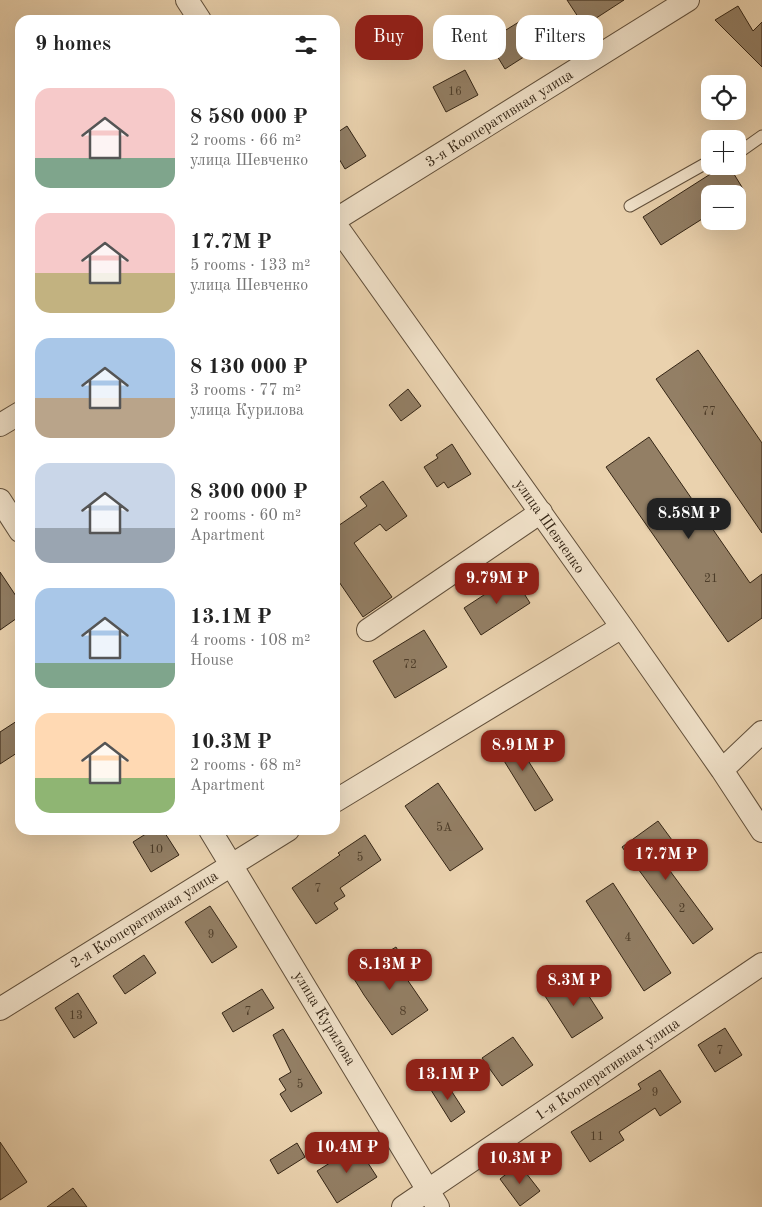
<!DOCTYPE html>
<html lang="en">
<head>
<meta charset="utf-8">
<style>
  body { margin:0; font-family:"Old Standard TT",serif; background:#f2f2f2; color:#222; height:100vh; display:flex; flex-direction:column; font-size:19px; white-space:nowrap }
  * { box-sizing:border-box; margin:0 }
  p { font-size:16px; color:#767676 }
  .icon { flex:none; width:28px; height:28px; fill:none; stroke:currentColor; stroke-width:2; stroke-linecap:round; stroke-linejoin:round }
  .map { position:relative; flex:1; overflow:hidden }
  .drawer { position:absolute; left:15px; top:15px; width:325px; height:820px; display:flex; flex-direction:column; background:#fff; border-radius:15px; box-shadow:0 5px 20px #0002 }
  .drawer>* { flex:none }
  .top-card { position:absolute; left:355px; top:15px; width:331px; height:45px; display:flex; gap:10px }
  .buttons { position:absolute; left:701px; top:75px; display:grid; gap:10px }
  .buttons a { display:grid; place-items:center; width:45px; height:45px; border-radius:10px; background:#fff; box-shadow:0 5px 20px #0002; font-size:25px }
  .price { position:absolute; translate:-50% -42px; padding:0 11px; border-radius:10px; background:#8f2418; color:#fff; font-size:16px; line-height:32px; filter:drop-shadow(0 1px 2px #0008) }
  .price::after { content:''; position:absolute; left:50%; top:30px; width:15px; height:11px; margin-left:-8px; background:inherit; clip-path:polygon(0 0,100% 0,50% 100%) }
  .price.on { background:#222; color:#fff }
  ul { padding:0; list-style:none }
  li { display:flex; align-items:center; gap:15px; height:125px; padding:0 20px }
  li span { display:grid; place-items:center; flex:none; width:140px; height:100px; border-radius:15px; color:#555 }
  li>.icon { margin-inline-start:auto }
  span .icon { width:60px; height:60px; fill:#fffc; stroke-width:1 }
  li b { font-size:21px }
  h2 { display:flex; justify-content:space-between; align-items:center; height:60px; padding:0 20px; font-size:21px }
  .tag { padding:0 18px; border-radius:15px; background:#fff; box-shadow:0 5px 20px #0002; font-size:18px; line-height:45px }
  .tag.on { background:#8f2418; color:#fff }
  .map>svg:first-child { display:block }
</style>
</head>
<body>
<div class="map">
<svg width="762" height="1207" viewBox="0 0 762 1207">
  <rect width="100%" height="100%" fill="#ead2ae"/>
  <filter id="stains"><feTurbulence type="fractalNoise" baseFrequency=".004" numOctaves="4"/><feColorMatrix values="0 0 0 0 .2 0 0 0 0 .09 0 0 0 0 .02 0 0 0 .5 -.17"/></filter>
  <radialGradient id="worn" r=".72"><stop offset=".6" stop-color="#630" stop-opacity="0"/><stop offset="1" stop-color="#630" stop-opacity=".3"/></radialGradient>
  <path fill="#937f65" stroke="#342515" d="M 567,0 L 624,0 L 584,26 Z
    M 738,6 L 753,31 L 762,22 L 762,67 L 715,20 Z
    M 527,17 L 544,44 L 505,69 L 488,41 Z
    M 465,70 L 478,95 L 446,112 L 433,87 Z
    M 347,126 L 366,156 L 345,169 L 335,152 L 335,134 Z
    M 723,166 L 729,166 L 745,192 L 738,197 L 738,194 L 710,194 L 710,214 L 661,245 L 643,217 Z
    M 698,350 L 762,443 L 762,533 L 656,379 Z
    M 408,389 L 421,406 L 401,421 L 389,405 Z
    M 649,437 L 750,583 L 762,574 L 762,618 L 728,642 L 606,467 Z
    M 452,444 L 471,474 L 448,488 L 444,482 L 437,487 L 424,467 L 438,458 L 436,455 Z
    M 383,481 L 407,516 L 386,531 L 380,524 L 354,543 L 392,597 L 363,617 L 335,576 L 335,528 L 367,506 L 360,497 Z
    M 0,572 L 20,602 L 20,616 L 0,630 Z
    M 513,576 L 530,603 L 481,635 L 464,608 Z
    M 424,630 L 447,667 L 395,698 L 373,661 Z
    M 20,719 L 20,751 L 0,764 L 0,732 Z
    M 510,732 L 553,800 L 535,811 L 493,743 Z
    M 438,783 L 483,849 L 450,871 L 405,806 Z
    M 658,821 L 672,840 L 656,852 L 713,929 L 693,944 L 622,847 Z
    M 152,830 L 163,830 L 179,855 L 151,872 L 133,842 Z
    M 365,835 L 381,860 L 340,888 L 345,896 L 334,903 L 338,909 L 316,924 L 292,888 L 340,855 L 338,853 Z
    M 613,883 L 671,973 L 644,991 L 586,901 Z
    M 210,906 L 237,947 L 212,963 L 185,922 Z
    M 396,947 L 408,968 L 402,972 L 428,1010 L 392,1035 L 364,995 L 351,974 Z
    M 144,955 L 156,973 L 125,994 L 113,976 Z
    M 576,976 L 603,1018 L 572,1038 L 545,996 Z
    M 262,989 L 274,1008 L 233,1032 L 222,1013 Z
    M 78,993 L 97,1023 L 74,1038 L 55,1008 Z
    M 725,1028 L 742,1055 L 715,1072 L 698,1045 Z
    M 283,1029 L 322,1093 L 291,1112 L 280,1094 L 286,1090 L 279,1079 L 291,1072 L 273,1035 Z
    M 513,1037 L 533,1065 L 502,1086 L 482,1058 Z
    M 660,1070 L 681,1102 L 660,1116 L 655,1108 L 619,1132 L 624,1140 L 590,1162 L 571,1132 L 641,1089 L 638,1084 Z
    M 445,1081 L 465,1112 L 451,1122 L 431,1090 Z
    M 0,1142 L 27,1182 L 0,1200 Z
    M 297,1143 L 305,1157 L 278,1174 L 270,1160 Z
    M 357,1146 L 377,1177 L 337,1203 L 317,1171 Z
    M 519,1164 L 540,1191 L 520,1206 L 500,1179 Z
    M 73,1188 L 87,1207 L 47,1207 Z"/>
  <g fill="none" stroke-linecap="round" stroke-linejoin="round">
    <defs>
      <path id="service" d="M 738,153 L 762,136
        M 630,206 L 710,161"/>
      <path id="minor" d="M 187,0 L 200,20
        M 335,220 L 688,0
        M 335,224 L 622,627 L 722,770 L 762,831
        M 0,425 L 20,413
        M 0,500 L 20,531
        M 368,630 L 541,512
        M 722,770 L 762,732
        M 335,801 L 622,627
        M 210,830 L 438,1207
        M 0,1009 L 288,830
        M 403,1207 L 762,964"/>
    </defs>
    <use href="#service" stroke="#62503b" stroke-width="13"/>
    <use href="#minor" stroke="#62503b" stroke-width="24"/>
    <use href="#service" stroke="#f1e2ca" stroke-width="11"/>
    <use href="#minor" stroke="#f1e2ca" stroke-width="22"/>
  </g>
  <g text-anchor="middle" stroke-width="4" stroke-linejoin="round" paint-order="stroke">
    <g font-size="12" fill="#4c3c29">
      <text x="455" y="95">16</text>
      <text x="709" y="415">77</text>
      <text x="711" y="582">21</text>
      <text x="410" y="668">72</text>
      <text x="444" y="831">5А</text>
      <text x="156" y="853">10</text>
      <text x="360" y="861">5</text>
      <text x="318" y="892">7</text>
      <text x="682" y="912">2</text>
      <text x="211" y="938">9</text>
      <text x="628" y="941">4</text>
      <text x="248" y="1015">7</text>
      <text x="403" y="1015">8</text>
      <text x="76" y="1019">13</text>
      <text x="720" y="1054">7</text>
      <text x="300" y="1088">5</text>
      <text x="655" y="1096">9</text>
      <text x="597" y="1140">11</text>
    </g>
    <g font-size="15" fill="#342515" stroke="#f1e2ca">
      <text transform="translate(499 118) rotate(-32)" y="5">3-я Кооперативная улица</text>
      <text transform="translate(550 526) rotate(55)" y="5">улица Шевченко</text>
      <text transform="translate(144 919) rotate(-32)" y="5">2-я Кооперативная улица</text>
      <text transform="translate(325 1018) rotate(59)" y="5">улица Курилова</text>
      <text transform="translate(607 1069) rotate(-34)" y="5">1-я Кооперативная улица</text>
    </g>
  </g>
  <rect width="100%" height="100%" filter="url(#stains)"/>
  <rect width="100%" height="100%" fill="url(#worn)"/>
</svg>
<div class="buttons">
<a><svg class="icon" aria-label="locate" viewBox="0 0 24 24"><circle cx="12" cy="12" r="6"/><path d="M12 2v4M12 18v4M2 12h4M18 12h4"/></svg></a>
<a>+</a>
<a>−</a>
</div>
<b class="price on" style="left:689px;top:540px">8.58M ₽</b>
<b class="price" style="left:497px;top:605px">9.79M ₽</b>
<b class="price" style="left:523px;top:772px">8.91M ₽</b>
<b class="price" style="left:666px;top:881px">17.7M ₽</b>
<b class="price" style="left:390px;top:991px">8.13M ₽</b>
<b class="price" style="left:574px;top:1007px">8.3M ₽</b>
<b class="price" style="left:448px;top:1101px">13.1M ₽</b>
<b class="price" style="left:347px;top:1174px">10.4M ₽</b>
<b class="price" style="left:520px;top:1185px">10.3M ₽</b>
<div class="top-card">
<a class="tag on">Buy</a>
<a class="tag">Rent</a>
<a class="tag">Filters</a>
</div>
<section class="drawer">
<h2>9 homes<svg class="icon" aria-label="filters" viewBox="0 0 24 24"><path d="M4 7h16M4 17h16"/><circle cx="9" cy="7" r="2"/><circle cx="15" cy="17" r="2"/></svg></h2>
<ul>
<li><span style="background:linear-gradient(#f6c9c9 70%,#7fa58c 0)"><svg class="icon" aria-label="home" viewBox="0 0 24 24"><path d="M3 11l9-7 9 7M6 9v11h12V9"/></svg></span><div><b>8 580 000 ₽</b><p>2 rooms · 66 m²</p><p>улица Шевченко</p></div></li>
<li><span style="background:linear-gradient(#f6c9c9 60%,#c2b280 0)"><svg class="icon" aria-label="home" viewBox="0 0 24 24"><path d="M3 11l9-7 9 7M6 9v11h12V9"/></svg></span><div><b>17.7M ₽</b><p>5 rooms · 133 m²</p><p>улица Шевченко</p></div></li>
<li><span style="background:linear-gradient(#a9c7e8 60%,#b9a48a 0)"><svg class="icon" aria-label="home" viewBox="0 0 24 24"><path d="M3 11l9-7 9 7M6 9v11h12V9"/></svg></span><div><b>8 130 000 ₽</b><p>3 rooms · 77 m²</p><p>улица Курилова</p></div></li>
<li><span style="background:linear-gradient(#c9d6e8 65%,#9aa5b1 0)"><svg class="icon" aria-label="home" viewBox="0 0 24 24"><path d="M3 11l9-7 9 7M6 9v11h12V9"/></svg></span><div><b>8 300 000 ₽</b><p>2 rooms · 60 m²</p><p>Apartment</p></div></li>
<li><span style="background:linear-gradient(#a9c7e8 75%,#7fa58c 0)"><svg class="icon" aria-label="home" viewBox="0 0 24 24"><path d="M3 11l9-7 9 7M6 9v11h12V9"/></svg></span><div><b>13.1M ₽</b><p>4 rooms · 108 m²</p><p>House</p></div></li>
<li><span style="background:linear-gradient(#ffd9b3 65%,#8fb573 0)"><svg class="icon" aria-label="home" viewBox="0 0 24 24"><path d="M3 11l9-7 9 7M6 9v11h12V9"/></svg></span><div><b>10.3M ₽</b><p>2 rooms · 68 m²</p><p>Apartment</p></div></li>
</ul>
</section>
</div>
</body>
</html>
